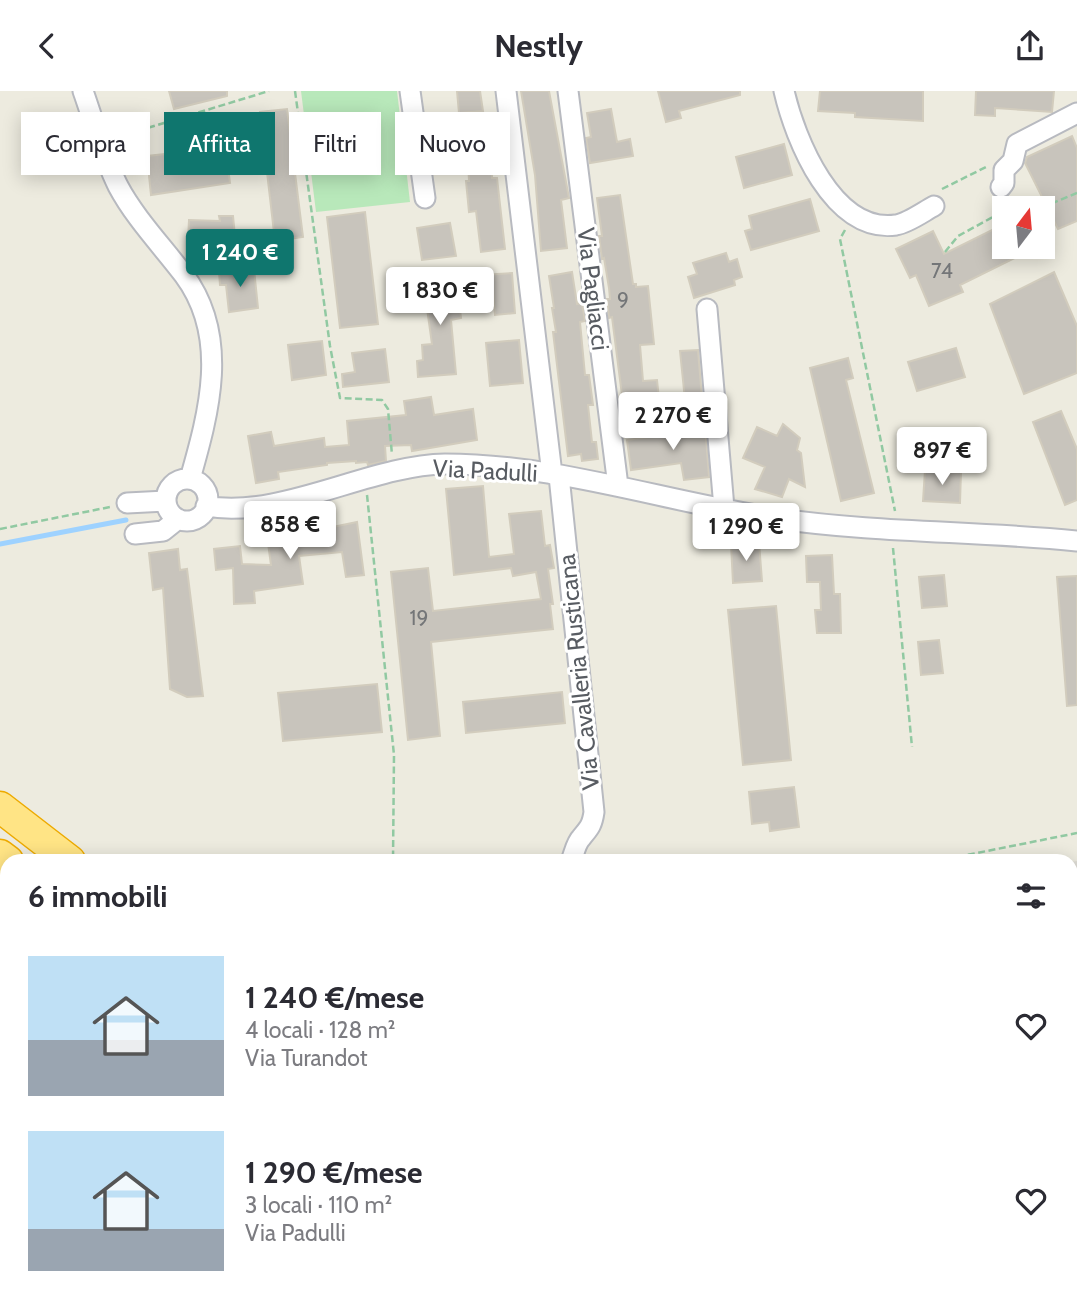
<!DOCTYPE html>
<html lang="it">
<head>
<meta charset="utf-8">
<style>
  body { margin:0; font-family:Cabin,sans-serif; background:#f2f2f3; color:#2b2b33; height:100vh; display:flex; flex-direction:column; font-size:26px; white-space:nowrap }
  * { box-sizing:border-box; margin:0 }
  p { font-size:23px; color:#7c7c81 }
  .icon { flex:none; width:38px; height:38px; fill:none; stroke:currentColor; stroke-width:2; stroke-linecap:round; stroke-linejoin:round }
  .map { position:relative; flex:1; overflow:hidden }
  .side { position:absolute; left:0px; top:763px; width:1078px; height:450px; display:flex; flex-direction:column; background:#fff; border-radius:21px 21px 0 0; box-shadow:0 4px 18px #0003 }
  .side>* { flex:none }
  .banner { position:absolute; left:21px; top:21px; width:700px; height:63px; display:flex; gap:14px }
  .needle { width:46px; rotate:16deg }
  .fabs { position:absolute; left:992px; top:105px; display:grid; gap:14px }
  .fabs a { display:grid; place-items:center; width:63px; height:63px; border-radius:0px; background:#fff; box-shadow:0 4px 18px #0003; font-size:35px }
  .price { position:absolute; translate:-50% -60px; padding:0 16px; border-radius:7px; background:#fff; color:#222; font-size:23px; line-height:46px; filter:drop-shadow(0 2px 4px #0008) }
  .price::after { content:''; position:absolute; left:50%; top:42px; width:21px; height:16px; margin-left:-10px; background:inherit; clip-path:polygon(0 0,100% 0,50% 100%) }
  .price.active { background:#0f766e; color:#fff }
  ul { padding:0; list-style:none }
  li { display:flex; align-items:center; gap:21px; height:175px; padding:0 28px }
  li span { display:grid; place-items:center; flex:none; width:196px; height:140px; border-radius:0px; color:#555 }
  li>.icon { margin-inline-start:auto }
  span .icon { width:84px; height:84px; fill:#fffc; stroke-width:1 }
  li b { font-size:30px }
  h2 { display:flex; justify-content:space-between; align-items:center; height:84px; padding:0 28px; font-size:30px }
  .chip { padding:0 24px; border-radius:0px; background:#fff; box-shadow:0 4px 18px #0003; font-size:24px; line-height:63px }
  .chip.active { background:#0f766e; color:#fff }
  header { display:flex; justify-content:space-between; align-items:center; height:91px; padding:0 28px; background:#fff; font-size:32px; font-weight:700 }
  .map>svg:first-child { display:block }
</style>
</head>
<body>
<header><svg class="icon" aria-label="back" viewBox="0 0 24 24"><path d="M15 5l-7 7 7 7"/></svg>Nestly<svg class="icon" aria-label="share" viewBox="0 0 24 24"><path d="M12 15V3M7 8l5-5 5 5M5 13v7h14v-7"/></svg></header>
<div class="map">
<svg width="1077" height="1212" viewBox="0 0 1077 1212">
  <rect width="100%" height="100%" fill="#edebdf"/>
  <path fill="#e0ded7" d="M 1077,770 L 1077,1212 L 1055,1212 L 1044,1206 L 1071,1206 L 1071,771 Z"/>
  <path fill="#b8e8ba" d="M 301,0 L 397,0 L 410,111 L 316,121 Z"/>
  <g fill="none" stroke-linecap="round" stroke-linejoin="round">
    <path stroke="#9ed2ff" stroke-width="5" d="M 0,453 L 126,429
      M 0,834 L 7,834
      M 1013,1206 L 1024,1212"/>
  </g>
  <path fill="#c8c4bc" stroke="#d2ccbd" stroke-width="2" d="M 169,0 L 227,0 L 227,5 L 174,18 Z
    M 457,0 L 480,0 L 483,20 L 459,22 Z
    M 521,0 L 549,0 L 569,107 L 561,109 L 567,157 L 541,160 L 535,84 Z
    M 658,0 L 740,0 L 740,4 L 679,20 L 681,27 L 666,31 Z
    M 820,0 L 923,0 L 923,30 L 855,26 L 855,22 L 818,20 Z
    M 976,0 L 1054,0 L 1052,21 L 995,17 L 995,25 L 975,24 Z
    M 287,18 L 303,146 L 275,150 L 260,21 Z
    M 611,18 L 617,51 L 630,48 L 633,65 L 590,72 L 586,47 L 591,46 L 587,22 Z
    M 223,38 L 230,92 L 151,104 L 147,65 L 194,60 L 192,42 Z
    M 1072,45 L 1077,57 L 1077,130 L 1058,138 L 1025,72 L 1027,66 Z
    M 490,48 L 492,87 L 497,87 L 505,158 L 481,161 L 476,120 L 469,121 L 466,90 L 469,90 L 467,50 Z
    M 784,53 L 792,84 L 744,97 L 736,66 Z
    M 620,104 L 633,193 L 636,193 L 636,196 L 648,195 L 654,253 L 640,254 L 643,290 L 657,289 L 660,317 L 651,319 L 624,320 L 612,226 L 609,227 L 607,208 L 610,208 L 609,197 L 604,167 L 602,168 L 599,145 L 602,145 L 597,107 Z
    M 810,108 L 819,140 L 751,159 L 745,140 L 752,138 L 749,125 Z
    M 365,121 L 378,233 L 340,237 L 327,126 Z
    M 219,125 L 233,125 L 236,155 L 209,158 L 211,151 L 188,149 L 189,129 L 220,130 Z
    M 450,132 L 456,165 L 422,169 L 417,137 Z
    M 1004,133 L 1004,156 L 1037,156 L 960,194 L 963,201 L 929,215 L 916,184 L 910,187 L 896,158 L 933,140 L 944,163 Z
    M 726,162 L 729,171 L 737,168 L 742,186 L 734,189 L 735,194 L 694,207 L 688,186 L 697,183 L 693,172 Z
    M 254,178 L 258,217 L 229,221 L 226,194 L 220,194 L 219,181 Z
    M 572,181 L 577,213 L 582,212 L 585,230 L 580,231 L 585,284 L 589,284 L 593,314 L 588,314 L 592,351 L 596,351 L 598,368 L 582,370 L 581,363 L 568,365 L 553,241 L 556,241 L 552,217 L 554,217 L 549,185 Z
    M 1054,181 L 1077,235 L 1077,282 L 1024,303 L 990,213 Z
    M 512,182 L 515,222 L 495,224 L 493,199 L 483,200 L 482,184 Z
    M 456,186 L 461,227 L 451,229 L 456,283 L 418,286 L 417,270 L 423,269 L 422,254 L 432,253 L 423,189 Z
    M 519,249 L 523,292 L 490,295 L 486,252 Z
    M 322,250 L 326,284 L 292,289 L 288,254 Z
    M 956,257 L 965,286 L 917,300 L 908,271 Z
    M 385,258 L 389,291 L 343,296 L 342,283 L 355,281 L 352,262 Z
    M 698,259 L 702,307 L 685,309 L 680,260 Z
    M 848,267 L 853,287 L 846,289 L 874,402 L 841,410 L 810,277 Z
    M 431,306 L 434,324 L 473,318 L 477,349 L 412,360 L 411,354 L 385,355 L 386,370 L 368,374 L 367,371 L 356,372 L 356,370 L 327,372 L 327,374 L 278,381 L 279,388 L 256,392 L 248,345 L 271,341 L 274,355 L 324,347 L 325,356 L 349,354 L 347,330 L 406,324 L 404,310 Z
    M 1061,320 L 1077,358 L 1077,409 L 1065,414 L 1033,331 Z
    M 783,333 L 800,347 L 797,359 L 801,362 L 805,396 L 789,388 L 782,406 L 755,398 L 765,376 L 743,367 L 757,336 L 777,345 Z
    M 705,334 L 709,386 L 684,389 L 681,372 L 631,379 L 627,349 L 677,342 L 676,338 Z
    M 925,379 L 961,381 L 960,412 L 923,410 Z
    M 483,395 L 489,466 L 514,463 L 509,423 L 541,420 L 545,455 L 550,454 L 554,477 L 548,478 L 553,513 L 550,513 L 553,538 L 431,551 L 440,645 L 408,649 L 391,481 L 428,477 L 433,520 L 541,508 L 536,481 L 513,485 L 511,477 L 454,484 L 446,398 Z
    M 357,431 L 364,484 L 346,486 L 342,461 L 299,465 L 303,493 L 254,500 L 255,512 L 234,513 L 233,477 L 216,479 L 214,458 L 240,455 L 242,473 L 271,474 L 268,452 L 319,444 L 318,439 Z
    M 759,451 L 762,490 L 733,492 L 731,453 Z
    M 178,458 L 180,479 L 187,478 L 203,605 L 187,606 L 170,598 L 163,497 L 153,499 L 149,462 Z
    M 832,464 L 834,503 L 840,503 L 841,542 L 817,542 L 815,519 L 821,519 L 820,491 L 807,491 L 806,465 Z
    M 944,484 L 947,515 L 922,517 L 919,486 Z
    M 1077,485 L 1077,614 L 1067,615 L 1057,486 Z
    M 776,515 L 791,669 L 743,674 L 728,519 Z
    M 939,549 L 943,582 L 921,584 L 918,551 Z
    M 377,593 L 382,641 L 283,650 L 278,602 Z
    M 562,601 L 565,632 L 466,642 L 463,611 Z
    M 794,696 L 799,736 L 770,740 L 769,731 L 752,733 L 749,701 Z"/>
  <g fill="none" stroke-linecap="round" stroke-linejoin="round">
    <defs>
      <path id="minor" d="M 83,0 C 94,31 103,65 118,95 C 135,127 162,155 184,184 C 230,246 209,321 190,388
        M 410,0 L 425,107
        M 506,0 L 552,383
        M 568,0 L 618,395
        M 784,0 C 795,48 833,143 896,134 C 908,132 923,121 934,115
        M 1001,96 L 1004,92 L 1004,79 L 1013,70 L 1017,53 L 1077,22
        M 707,218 L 724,417
        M 559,385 L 594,721 C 592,735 589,737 581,747 C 576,752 574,763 571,770
        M166 409a21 21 0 1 1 42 0a21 21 0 1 1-42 0Z
        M 127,412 L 166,410
        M 206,415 C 280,429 370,374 445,373 C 559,373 669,412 780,428 C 879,442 978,440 1077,450
        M 135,443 L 163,440 L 178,428
        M 0,843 L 7,845"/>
      <path id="highway" d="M 0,716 L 70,770
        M 0,764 L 8,770
        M 692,1206 L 704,1212
        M 765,1206 L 777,1212"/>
    </defs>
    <use href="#minor" stroke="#b8bac0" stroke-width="23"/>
    <use href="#highway" stroke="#edaa00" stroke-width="33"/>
    <path stroke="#91c9a2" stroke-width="2.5" stroke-dasharray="7 3.5" stroke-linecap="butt" d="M 295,0 L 330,255 L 340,307 L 382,309 L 388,318 L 392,364
      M 118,46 L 269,0
      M 942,98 L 986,76
      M 1031,117 L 1043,116 L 1077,102
      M 845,139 L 840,148 L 895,420
      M 945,161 L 958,145 L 1004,120
      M 367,404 L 394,664 L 393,770
      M 0,438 L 110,416
      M 893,457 L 912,656
      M 649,770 L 673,770
      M 937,770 L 1077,742"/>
    <use href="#minor" stroke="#fff" stroke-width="19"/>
    <use href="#highway" stroke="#ffe485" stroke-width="30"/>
  </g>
  <g text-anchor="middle" stroke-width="6" stroke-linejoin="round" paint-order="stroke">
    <g font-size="21" fill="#747678">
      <text x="942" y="187">74</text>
      <text x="623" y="216">9</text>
      <text x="419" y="534">19</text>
    </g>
    <g font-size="24" fill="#585c62" stroke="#fff">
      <text transform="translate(593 198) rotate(83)" y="8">Via Pagliacci</text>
      <text transform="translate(485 380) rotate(3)" y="8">Via Padulli</text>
      <text transform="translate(579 581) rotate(-96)" y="8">Via Cavalleria Rusticana</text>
    </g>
  </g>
</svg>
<div class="fabs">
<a><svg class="needle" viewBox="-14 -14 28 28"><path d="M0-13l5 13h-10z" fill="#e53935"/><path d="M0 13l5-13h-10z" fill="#7c7c81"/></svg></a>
</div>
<b class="price active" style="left:240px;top:198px">1 240 €</b>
<b class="price" style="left:440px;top:236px">1 830 €</b>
<b class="price" style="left:673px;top:361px">2 270 €</b>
<b class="price" style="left:942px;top:396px">897 €</b>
<b class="price" style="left:290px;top:470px">858 €</b>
<b class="price" style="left:746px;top:472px">1 290 €</b>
<div class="banner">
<a class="chip">Compra</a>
<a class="chip active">Affitta</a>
<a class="chip">Filtri</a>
<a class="chip">Nuovo</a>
</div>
<section class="side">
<h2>6 immobili<svg class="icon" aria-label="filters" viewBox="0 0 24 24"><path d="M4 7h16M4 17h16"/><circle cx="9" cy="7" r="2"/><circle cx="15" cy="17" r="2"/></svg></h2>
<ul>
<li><span style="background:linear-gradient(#bfe0f5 60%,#9aa5b1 0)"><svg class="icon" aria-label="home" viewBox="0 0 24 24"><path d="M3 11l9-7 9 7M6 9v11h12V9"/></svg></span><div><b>1 240 €/mese</b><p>4 locali · 128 m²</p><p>Via Turandot</p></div><svg class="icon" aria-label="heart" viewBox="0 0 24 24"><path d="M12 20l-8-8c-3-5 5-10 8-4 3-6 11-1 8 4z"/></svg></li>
<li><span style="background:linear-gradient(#bfe0f5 70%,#9aa5b1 0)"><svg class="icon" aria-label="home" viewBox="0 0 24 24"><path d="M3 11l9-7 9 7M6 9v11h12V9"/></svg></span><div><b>1 290 €/mese</b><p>3 locali · 110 m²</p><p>Via Padulli</p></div><svg class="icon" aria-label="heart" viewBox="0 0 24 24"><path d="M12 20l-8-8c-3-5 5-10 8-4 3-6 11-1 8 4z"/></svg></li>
</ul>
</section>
</div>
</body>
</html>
